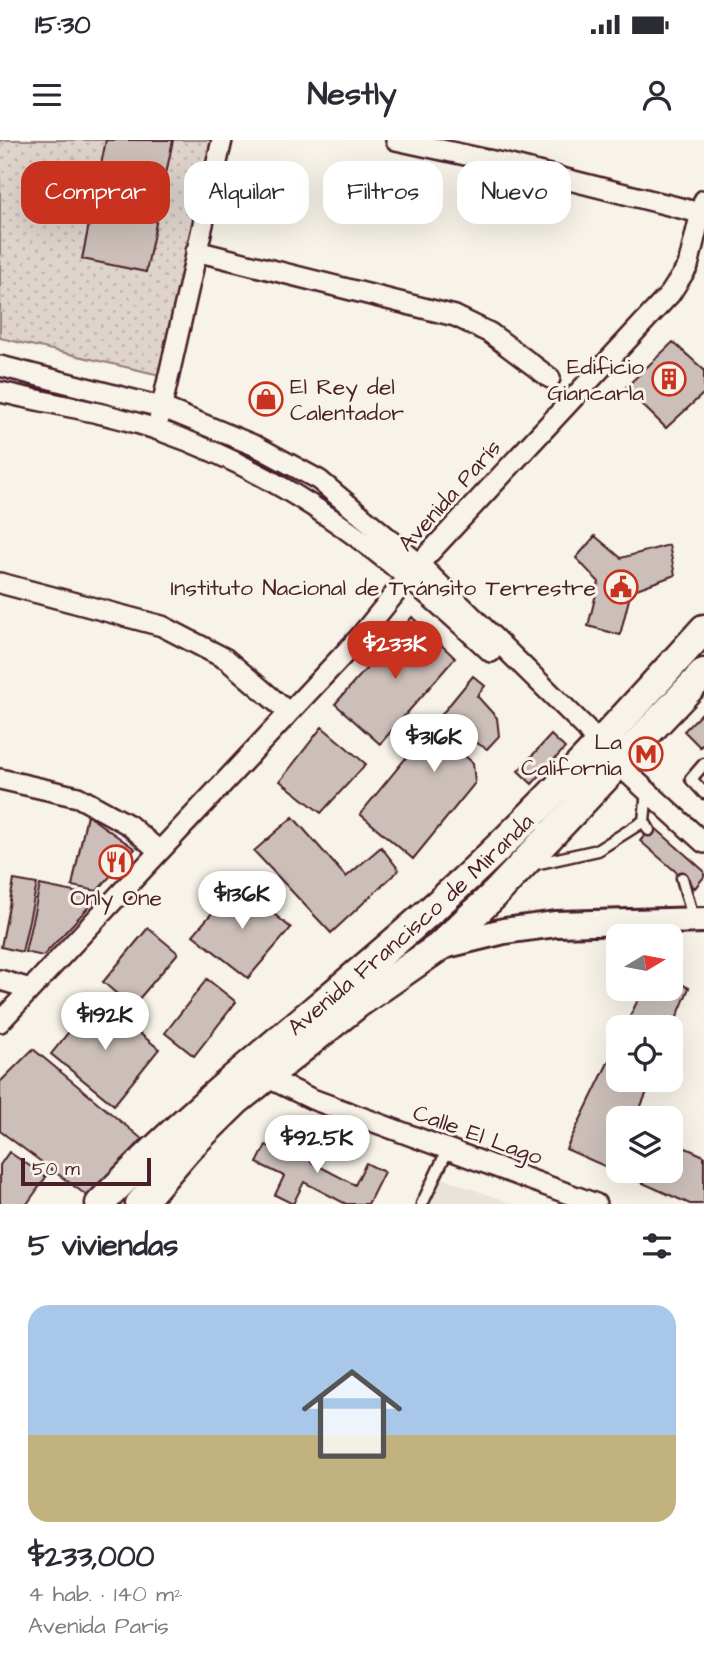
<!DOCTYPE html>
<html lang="es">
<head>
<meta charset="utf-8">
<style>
  body { margin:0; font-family:"Architects Daughter",sans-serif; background:#f2f2f3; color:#2b2b33; height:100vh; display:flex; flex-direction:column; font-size:26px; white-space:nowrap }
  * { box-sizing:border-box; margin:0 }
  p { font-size:23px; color:#7c7c81 }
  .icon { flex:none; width:38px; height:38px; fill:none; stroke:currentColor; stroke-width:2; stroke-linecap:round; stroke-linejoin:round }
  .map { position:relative; height:1064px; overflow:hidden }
  .sheet { display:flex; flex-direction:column; background:#fff; flex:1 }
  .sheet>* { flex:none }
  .hud { position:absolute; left:21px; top:21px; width:663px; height:63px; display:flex; gap:14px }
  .needle { width:46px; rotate:80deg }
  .buttons { position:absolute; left:606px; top:784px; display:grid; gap:14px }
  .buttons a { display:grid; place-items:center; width:77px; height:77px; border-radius:14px; background:#fff; box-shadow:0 7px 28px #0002; font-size:35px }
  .scale { position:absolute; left:21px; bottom:18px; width:130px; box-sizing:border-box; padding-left:7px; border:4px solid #4a1f2b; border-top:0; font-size:19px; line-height:24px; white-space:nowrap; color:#4a1f2b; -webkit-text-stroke:5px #f7f3e8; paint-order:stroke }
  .price { position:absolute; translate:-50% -60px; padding:0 16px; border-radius:24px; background:#fff; color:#222; font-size:23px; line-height:46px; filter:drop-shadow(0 2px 4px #0008) }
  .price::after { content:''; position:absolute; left:50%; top:42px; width:21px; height:16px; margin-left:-10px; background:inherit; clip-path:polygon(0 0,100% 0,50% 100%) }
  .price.on { background:#c8321e; color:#fff }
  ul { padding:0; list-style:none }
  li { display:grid; align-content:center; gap:14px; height:371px; padding:0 28px }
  li span { display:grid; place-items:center; height:217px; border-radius:21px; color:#555 }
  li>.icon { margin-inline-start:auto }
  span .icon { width:126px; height:126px; fill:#fffc; stroke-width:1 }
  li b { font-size:30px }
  h2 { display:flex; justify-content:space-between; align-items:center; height:84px; padding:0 28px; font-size:30px }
  .chip { padding:0 24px; border-radius:21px; background:#fff; box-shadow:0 7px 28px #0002; font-size:24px; line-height:63px }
  .chip.on { background:#c8321e; color:#fff }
  .status { display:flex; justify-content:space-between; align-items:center; height:49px; padding:0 35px; background:#fff; direction:ltr }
  .status svg { height:19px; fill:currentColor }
  header { display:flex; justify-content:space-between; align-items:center; height:91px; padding:0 28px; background:#fff; font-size:32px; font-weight:800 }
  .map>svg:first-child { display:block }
</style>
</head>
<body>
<div class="status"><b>15:30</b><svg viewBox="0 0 49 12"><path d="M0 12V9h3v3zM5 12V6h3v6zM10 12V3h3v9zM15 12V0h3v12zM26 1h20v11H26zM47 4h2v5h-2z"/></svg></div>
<header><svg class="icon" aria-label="menu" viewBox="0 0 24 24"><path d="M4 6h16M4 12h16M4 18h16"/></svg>Nestly<svg class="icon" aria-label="person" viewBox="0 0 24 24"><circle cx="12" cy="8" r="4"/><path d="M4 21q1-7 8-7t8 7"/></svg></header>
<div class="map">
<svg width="704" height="1064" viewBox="0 0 704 1064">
  <defs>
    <pattern id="park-dots" width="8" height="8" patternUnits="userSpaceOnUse" patternTransform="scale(1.75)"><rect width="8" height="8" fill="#ded4cc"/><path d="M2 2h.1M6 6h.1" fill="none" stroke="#c0b6af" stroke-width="1.8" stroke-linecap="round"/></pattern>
  </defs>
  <rect width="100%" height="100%" fill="#f7f3e8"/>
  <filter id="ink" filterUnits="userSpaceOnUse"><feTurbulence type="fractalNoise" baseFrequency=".0143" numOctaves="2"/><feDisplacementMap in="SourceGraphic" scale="14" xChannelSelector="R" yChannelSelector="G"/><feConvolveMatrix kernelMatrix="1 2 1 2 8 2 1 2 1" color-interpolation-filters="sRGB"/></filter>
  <g filter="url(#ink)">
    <path fill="#eae3da" d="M 431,1034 L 514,1064 L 421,1064 Z"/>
    <path fill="url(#park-dots)" stroke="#947a7c" stroke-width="2" d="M 0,0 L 213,0 L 160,235 L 0,198 Z"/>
    <path fill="#ccbfb9" stroke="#4a1f2b" stroke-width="2" d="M 106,0 L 173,0 L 146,132 L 82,119 Z
      M 673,202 L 704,230 L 704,253 L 666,288 L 625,248 Z
      M 595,396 L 621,418 L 669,405 L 675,435 L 631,451 L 620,495 L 588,486 L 599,442 L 576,418 Z
      M 412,477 L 455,518 L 380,604 L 335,564 Z
      M 473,536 L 485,546 L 477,556 L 497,578 L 499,596 L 487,609 L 475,602 L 464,615 L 473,623 L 475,643 L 413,719 L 360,674 Z
      M 704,571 L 704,603 L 700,607 L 684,591 Z
      M 322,587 L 366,624 L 321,673 L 280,641 Z
      M 551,595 L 565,608 L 532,644 L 518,631 Z
      M 87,675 L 135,709 L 97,751 L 72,746 Z
      M 293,677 L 346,737 L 381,707 L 399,730 L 331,793 L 254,711 Z
      M 653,686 L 704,731 L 704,737 L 695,748 L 640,701 Z
      M 14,740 L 37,744 L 22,812 L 1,807 Z
      M 237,744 L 291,788 L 248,838 L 193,795 Z
      M 40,745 L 98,757 L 43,816 L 25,812 Z
      M 148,788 L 178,813 L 132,867 L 103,842 Z
      M 670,838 L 689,848 L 670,894 L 670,887 L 625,887 L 643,849 L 670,849 Z
      M 207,839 L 236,862 L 194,916 L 165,893 Z
      M 96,858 L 159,909 L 114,965 L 51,914 Z
      M 618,902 L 618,940 L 652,940 L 636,978 L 618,978 L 618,1031 L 670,1031 L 670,1001 L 704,1016 L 704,1064 L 690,1064 L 566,1009 Z
      M 33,909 L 142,999 L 90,1058 L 0,991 L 0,942 Z
      M 305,992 L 322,1000 L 311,1022 L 355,1045 L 366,1023 L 384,1032 L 368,1064 L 346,1064 L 304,1042 L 293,1064 L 275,1055 L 284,1036 L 257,1023 L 266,1005 L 292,1018 Z
      M 9,1012 L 46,1037 L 27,1064 L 0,1064 L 0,1025 Z"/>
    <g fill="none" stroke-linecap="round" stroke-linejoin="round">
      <defs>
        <path id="service" d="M 704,624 L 691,639 L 704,653
          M 647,650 L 644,681 L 649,690
          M 535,724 L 598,710 L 644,681
          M 682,738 L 694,781
          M 422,1064 L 448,1009"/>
        <path id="minor" d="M 396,0 L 502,23 L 704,74
          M 196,111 L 455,176 L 490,193 L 550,238
          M 0,226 L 161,267 L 256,306 L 319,340 L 419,424 L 585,587 L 599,607 L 704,703
          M 0,252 C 53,264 110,273 161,291 C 293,337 390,417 491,512
          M 159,279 L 222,0
          M 0,443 L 162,486 L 226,519 L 288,572
          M 0,639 L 78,657 L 129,685 L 159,711
          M 0,840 L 31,849
          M 0,882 L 358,499 L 419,424 L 670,154 L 688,126 L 704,60
          M 266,937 L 312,959 L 596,1064"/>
        <path id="tertiary" d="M 439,807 L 504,791 L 556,784 L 704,780"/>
        <g id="secondary">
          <path id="s1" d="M 100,1064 C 208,951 334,859 450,753 C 540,671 622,580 704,489"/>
          <path d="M 140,1064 L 188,1008 L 237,960 L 357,864 L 439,807 L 495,754 L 704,533"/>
        </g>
      </defs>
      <use href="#service" stroke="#4a1f2b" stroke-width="15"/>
      <use href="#minor" stroke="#4a1f2b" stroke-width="24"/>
      <use href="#tertiary" stroke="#4a1f2b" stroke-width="30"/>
      <use href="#secondary" stroke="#4a1f2b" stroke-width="33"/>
      <use href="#service" stroke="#f7f3e8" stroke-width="10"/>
      <use href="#minor" stroke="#f7f3e8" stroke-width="19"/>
      <use href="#tertiary" stroke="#f7f3e8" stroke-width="24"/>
      <use href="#secondary" stroke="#f7f3e8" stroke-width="28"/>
    </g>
  </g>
  <defs>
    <symbol id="building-ring" viewBox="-11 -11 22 22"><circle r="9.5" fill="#f7f3e8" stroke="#c8321e" stroke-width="1.5"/><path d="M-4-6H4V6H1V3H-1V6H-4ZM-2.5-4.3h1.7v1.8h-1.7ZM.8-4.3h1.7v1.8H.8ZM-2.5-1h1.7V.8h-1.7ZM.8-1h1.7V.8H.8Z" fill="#c8321e"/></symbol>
    <symbol id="shop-ring" viewBox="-11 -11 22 22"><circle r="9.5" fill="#f7f3e8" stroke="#c8321e" stroke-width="1.5"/><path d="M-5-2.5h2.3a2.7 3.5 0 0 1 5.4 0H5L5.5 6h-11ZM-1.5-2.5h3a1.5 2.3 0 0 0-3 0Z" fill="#c8321e"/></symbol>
    <symbol id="civic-ring" viewBox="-11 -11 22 22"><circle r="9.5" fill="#f7f3e8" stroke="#c8321e" stroke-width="1.5"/><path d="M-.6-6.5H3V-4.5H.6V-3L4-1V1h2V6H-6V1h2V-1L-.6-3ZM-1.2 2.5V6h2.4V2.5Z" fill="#c8321e"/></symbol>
    <symbol id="metro-ring" viewBox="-11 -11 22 22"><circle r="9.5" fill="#f7f3e8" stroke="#c8321e" stroke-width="1.5"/><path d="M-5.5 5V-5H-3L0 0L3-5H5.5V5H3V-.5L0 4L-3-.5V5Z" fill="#c8321e"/></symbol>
    <symbol id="restaurant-ring" viewBox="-11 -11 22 22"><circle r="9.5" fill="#f7f3e8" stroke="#c8321e" stroke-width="1.5"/><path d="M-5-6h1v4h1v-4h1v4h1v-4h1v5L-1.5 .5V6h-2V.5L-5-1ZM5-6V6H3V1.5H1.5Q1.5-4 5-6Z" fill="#c8321e"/></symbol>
  </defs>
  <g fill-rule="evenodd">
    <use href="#building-ring" x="650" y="220" width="38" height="38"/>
    <use href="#shop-ring" x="247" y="240" width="38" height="38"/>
    <use href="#civic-ring" x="602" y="428" width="38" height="38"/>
    <use href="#metro-ring" x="627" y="595" width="38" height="38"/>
    <use href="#restaurant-ring" x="97" y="703" width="38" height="38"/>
  </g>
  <g text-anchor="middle" stroke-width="6" stroke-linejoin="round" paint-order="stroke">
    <g font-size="23" fill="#4a1f2b" stroke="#f7f3e8" text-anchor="end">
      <text x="644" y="234">Edificio<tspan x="644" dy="26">Giancarla</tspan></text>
      <text x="290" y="254" text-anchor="start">El Rey del<tspan x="290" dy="26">Calentador</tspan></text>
      <text x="596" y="455">Instituto Nacional de Tránsito Terrestre</text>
      <text x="622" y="609">La<tspan x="622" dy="26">California</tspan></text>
      <text x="116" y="765" text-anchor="middle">Only One</text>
    </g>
    <g font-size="23" fill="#4a1f2b" stroke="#f7f3e8">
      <text transform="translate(449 355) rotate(-48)" y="8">Avenida París</text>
      <text dy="8" stroke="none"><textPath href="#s1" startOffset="418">Avenida Francisco de Miranda</textPath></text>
      <text transform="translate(478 994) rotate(20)" y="8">Calle El Lago</text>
    </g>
  </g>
</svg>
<div class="buttons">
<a><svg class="needle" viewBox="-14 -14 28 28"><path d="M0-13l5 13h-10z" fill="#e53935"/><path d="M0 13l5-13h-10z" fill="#7c7c81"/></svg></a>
<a><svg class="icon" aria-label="locate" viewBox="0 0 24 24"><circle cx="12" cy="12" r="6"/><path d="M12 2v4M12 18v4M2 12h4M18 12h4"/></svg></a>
<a><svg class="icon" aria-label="layers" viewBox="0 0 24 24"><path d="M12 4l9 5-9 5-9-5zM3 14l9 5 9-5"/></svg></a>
</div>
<div class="scale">50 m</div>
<b class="price on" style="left:395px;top:541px">$233K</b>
<b class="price" style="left:434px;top:634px">$316K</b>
<b class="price" style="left:242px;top:791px">$136K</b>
<b class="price" style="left:105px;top:912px">$192K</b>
<b class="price" style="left:317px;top:1035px">$92.5K</b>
<div class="hud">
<a class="chip on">Comprar</a>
<a class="chip">Alquilar</a>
<a class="chip">Filtros</a>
<a class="chip">Nuevo</a>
</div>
</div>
<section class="sheet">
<h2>5 viviendas<svg class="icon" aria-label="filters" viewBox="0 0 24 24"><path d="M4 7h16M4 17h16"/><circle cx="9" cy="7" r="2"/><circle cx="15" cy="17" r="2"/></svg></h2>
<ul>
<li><span style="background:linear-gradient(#a9c7e8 60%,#c2b280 0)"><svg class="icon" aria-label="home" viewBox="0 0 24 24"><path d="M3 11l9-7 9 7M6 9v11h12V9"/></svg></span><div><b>$233,000</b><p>4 hab. · 140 m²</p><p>Avenida París</p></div></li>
</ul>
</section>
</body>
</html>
